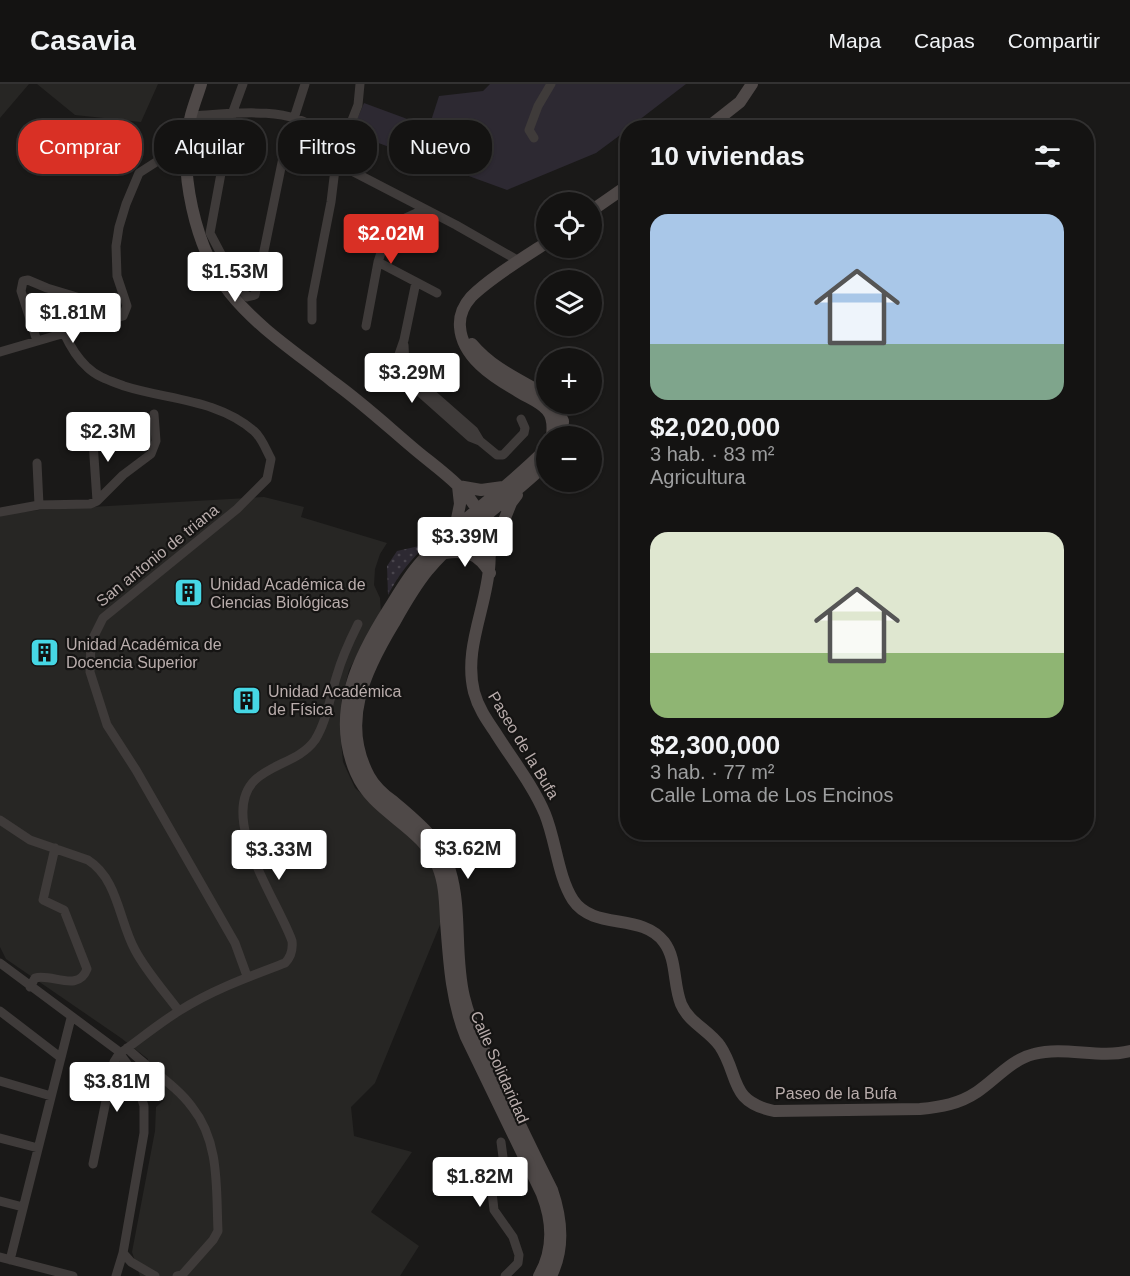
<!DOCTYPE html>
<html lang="es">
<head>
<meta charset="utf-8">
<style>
  body { margin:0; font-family:Arial,sans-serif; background:#212020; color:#f1f3f6; height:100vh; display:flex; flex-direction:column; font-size:22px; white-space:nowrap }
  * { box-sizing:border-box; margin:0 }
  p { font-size:20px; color:#9d9e9f }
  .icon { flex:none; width:33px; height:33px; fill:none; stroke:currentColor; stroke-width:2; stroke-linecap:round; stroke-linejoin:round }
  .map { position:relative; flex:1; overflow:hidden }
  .details { position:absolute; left:620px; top:36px; width:474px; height:720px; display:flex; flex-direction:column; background:#141312; border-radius:24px; box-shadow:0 2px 4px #0004,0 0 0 2px #333232 }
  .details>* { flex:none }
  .hud { position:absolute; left:18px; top:36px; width:512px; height:54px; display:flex; gap:12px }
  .tools { position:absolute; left:536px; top:108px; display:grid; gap:12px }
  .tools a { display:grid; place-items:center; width:66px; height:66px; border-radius:50%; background:#141312; box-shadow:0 2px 4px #0004,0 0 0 2px #333232; font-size:30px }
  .price { position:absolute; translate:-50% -51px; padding:0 14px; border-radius:6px; background:#fff; color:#222; font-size:20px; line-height:39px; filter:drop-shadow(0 2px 3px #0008) }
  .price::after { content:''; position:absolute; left:50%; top:36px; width:18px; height:14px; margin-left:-9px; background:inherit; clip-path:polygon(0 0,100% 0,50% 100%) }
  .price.on { background:#d93025; color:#fff }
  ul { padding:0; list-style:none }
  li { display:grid; align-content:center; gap:12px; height:318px; padding:0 30px }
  li span { display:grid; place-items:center; height:186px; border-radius:18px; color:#555 }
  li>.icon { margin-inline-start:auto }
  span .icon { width:108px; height:108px; fill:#fffc; stroke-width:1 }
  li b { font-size:26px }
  h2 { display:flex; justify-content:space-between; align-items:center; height:72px; padding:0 30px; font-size:26px }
  .pill { padding:0 21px; border-radius:24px; background:#141312; box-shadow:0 2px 4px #0004,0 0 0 2px #333232; font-size:21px; line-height:54px }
  .pill.on { background:#d93025; color:#fff }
  header { display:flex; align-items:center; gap:36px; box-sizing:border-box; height:84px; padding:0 30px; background:#141312; border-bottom:2px solid #333232 }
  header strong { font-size:28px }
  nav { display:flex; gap:33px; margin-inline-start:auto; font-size:21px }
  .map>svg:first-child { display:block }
</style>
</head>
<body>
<header>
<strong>Casavia</strong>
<nav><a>Mapa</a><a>Capas</a><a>Compartir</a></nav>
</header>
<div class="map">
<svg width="1130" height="1192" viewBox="0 0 1130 1192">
  <defs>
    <pattern id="park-dots" width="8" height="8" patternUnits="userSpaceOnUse" patternTransform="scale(1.5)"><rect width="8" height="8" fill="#2d2932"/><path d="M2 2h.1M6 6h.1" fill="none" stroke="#49454d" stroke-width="1.8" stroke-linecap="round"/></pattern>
  </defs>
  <rect width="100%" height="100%" fill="#1a1918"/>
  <path fill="#272624" d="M 0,0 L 29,0 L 0,34 Z
    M 37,0 L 158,0 L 141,38 L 75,31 Z
    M 264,413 L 304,423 L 301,433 L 387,459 L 380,470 L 375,485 L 374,501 L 380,514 L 381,529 L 349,586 L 342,614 L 340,646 L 343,678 L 355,704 L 420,761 L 434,783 L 439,804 L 442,836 L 375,999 L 351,1023 L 354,1052 L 412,1068 L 371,1128 L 419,1162 L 400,1192 L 140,1192 L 132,1168 L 155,1047 L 156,1023 L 164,1016 L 144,991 L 148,975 L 121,954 L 6,875 L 0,863 L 0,431 L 39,426 Z"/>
  <path fill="#2d2932" d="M 490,0 L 686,0 L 630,43 L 627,44 L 627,46 L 596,69 L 507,106 L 351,49 L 364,19 L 429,43 L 439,12 L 483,7 Z"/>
  <path fill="url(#park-dots)" d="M 428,460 C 411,475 399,490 388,511 L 387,482 L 397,467 Z"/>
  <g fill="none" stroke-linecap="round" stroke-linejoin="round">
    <path stroke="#3f3b3a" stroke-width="9" d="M 243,0 L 232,30 L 210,149 L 231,189 L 247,213 L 255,211 L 286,59 L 305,0
      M 534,54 L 529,46 L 538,22 L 551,0
      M 378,178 L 437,209
      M 416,198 L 404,256 L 396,279 L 397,288 L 470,353 L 480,357 L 497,371 L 503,371 L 524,349 L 525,344 L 521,335
      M 312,236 L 312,215 L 331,118 L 336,77 L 358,21 L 360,0
      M 366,242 L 378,178 L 389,144 L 392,140 L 425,125
      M 64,249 C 70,262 76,273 87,283 C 97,293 111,297 124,302 C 168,316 217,315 254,347 C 262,354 266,366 271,375 L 267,395 L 237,425 L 103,534 L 91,558 L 90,588 L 107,641 L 136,686 L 235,859 L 247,892
      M 37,257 L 21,207 L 23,197 L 28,196 L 47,204 L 90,217 L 93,222 L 97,238
      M 404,261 L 405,283 L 408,289 L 474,347 L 480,357
      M 0,268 L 123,232 L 127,222 L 117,192 L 116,162 L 119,143 L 126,120 L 139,89 L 167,71 L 177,49 L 185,42 L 191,32 C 226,30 289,21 317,46 C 330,57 332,73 344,83 L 456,141 L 519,177
      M 92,343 L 97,417
      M 37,379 L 39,421
      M 0,428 L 39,421 L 90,420 L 97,417 L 123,391 L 151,370 L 156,357 L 154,330
      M 0,736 L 30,756 L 88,776 C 118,795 119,837 135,866 C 146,887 164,907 179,927
      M 0,879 L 117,966 L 128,981 L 139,1006 L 144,1022 L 144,1049 L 123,1169 L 116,1192
      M 30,903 L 35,894 C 52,889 78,909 87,885 L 64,826 L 43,816 L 55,764
      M 0,927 L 60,973
      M 127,964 C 148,985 175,1000 192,1023 C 220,1058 216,1104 218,1147 L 213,1156 L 182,1191 L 177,1192
      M 0,997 L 51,1012
      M 0,1054 L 38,1064
      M 501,1058 L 503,1073 L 501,1082 L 491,1099 L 494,1126 L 513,1153 L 519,1171 L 518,1179 L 505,1192
      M 93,1080 L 114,978 L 119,970 C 139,956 158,940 179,927 C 212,906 248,893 285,879 C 291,873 293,866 292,857 C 279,819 217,733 255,696 C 273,679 300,677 315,656 C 327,637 330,612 337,591 C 342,573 350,556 358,540
      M 0,1117 L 23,1123
      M 123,1169 L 131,1178 L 155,1192
      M 0,1173 L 73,1192
      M 10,1176 L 71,934"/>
    <path stroke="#4f4948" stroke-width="12" d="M 201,0 C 198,10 194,20 191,31 C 177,85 195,165 230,209 C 258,244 297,269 332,297 C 360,317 385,340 412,363 C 435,383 466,402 480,431 C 510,492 459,548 474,608 C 478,623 486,635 495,648 C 511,674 533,701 545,730 C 556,757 558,793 573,816 C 594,847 641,828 664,858 C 677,875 673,900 681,920 C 689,939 709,946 720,962 C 740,992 728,1017 774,1027 L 920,1025 C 941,1023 959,1020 977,1008 C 995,996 1012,975 1034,970 C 1065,962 1099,975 1130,967
      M 707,44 L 740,18 L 752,0
      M 591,127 L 627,102
      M 546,159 C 523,174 490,194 471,213 C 464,221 459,232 460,243 C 462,273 493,293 516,306 C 526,313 539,317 547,326 C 553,333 553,344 552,352
      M 472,260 C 492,284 520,296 546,311
      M 555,320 L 563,337 L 562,352
      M 546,380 C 508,417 462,446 428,486 C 415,502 404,521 394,539 C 365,587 340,638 369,692 C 375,703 384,711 394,718 C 417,738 441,756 450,787 C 462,827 454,872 464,913 C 471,942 485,969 499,996 C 516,1033 534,1070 552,1106 C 562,1135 565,1164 551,1192
      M 455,445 L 460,420 L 458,402 L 481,406 L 503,403
      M 445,469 C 467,466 478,469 490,489
      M 491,469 L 511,419 L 517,411
      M 539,1192 C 554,1166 553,1138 542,1110 L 466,953 C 451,916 449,877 446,837 C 445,819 445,800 438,783 C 422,741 374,731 356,689 C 330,629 358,573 390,523 C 400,507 409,491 421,478 C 459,436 507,405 546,365"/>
  </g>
  <defs>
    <symbol id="building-square" viewBox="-11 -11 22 22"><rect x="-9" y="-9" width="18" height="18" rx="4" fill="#46d7e5" stroke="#151413"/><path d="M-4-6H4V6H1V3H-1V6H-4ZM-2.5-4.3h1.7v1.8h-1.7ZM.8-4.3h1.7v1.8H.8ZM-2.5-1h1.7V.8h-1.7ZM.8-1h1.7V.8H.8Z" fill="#111"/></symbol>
  </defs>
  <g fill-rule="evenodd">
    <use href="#building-square" x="172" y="492" width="33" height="33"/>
    <use href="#building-square" x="28" y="552" width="33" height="33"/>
    <use href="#building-square" x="230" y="600" width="33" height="33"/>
  </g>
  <g text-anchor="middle" stroke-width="4.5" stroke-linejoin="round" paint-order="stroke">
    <g font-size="16" fill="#b9adac" stroke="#151413">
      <text transform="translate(157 471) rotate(-39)" y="6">San antonio de triana</text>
      <text transform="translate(524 661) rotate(59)" y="6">Paseo de la Bufa</text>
      <text transform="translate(500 983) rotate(66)" y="6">Calle Solidaridad</text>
      <text x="836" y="1015">Paseo de la Bufa</text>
    </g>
    <g font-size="16" fill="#b9adac" stroke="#151413" text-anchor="start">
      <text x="210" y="506">Unidad Académica de<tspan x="210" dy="18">Ciencias Biológicas</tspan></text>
      <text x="66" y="566">Unidad Académica de<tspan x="66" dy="18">Docencia Superior</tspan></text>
      <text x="268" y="613">Unidad Académica<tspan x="268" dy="18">de Física</tspan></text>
    </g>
  </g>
</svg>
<div class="tools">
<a><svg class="icon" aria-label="locate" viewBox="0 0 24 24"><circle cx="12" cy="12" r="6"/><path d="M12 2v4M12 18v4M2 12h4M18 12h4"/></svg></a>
<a><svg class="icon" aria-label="layers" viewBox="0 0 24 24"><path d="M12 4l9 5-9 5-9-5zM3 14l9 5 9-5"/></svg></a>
<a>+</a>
<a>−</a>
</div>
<b class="price on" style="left:391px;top:181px">$2.02M</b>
<b class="price" style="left:235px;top:219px">$1.53M</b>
<b class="price" style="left:73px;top:260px">$1.81M</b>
<b class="price" style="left:412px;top:320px">$3.29M</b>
<b class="price" style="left:108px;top:379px">$2.3M</b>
<b class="price" style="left:465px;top:484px">$3.39M</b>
<b class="price" style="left:468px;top:796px">$3.62M</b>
<b class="price" style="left:279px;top:797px">$3.33M</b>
<b class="price" style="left:117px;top:1029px">$3.81M</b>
<b class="price" style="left:480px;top:1124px">$1.82M</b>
<div class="hud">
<a class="pill on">Comprar</a>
<a class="pill">Alquilar</a>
<a class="pill">Filtros</a>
<a class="pill">Nuevo</a>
</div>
<section class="details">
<h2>10 viviendas<svg class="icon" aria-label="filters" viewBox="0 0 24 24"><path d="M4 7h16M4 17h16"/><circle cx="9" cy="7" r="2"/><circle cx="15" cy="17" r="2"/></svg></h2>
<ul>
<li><span style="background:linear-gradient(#a9c7e8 70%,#7fa58c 0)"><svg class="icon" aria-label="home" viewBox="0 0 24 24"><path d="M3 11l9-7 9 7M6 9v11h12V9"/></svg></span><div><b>$2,020,000</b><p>3 hab. · 83 m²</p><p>Agricultura</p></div></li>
<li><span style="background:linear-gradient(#dfe7d0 65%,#8fb573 0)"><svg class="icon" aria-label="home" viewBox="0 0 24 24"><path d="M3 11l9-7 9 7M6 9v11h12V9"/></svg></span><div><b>$2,300,000</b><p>3 hab. · 77 m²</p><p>Calle Loma de Los Encinos</p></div></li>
</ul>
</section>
</div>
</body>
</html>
